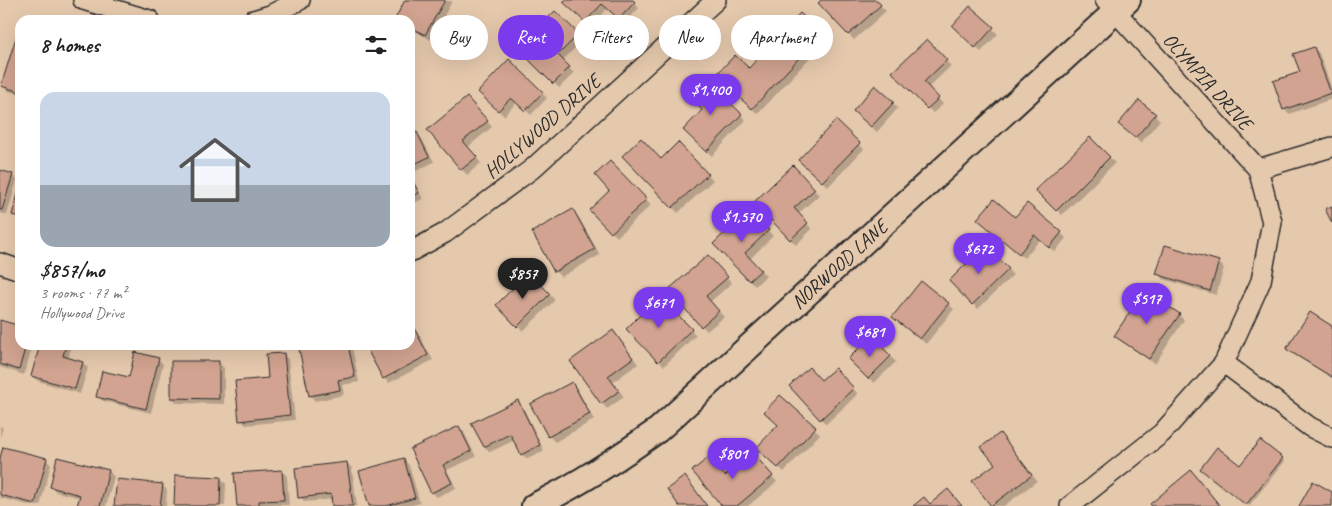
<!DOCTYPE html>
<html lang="en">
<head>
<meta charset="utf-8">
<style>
  body { margin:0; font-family:Caveat,sans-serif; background:#f6f6f6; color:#202124; height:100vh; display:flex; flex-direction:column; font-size:19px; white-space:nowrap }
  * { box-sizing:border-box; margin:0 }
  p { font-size:16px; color:#757577 }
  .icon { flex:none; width:28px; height:28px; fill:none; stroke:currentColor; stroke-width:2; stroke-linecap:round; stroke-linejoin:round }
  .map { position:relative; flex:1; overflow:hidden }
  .drawer { position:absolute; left:15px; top:15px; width:400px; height:335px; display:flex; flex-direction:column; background:#fff; border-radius:15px; box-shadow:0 5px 20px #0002 }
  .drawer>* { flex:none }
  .hud { position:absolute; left:430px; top:15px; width:475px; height:45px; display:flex; gap:10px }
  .price { position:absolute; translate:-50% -42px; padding:0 11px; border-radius:18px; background:#7c3aed; color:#fff; font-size:16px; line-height:32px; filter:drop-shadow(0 1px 2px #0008) }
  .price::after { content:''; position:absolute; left:50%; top:30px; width:15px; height:11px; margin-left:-8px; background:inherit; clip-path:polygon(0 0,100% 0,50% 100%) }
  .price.on { background:#222; color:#fff }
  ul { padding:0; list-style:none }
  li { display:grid; align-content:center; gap:10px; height:265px; padding:0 25px }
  li span { display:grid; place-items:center; height:155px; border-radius:15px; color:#555 }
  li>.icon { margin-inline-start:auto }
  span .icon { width:90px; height:90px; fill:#fffc; stroke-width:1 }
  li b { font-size:21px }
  h2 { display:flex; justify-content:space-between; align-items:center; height:60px; padding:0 25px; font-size:21px }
  .tag { padding:0 18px; border-radius:22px; background:#fff; box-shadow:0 5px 20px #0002; font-size:18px; line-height:45px }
  .tag.on { background:#7c3aed; color:#fff }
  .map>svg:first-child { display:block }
</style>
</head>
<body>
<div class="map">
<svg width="1332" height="506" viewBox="0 0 1332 506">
  <rect width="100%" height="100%" fill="#e5c9ad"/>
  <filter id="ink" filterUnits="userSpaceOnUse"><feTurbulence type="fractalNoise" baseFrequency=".02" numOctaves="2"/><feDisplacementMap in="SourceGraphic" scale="10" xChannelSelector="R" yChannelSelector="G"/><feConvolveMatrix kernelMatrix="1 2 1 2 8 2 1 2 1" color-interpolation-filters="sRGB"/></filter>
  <g filter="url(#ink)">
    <path fill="#0003" d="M 406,0 L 452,1 L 431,40 L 410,28 L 410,20 L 398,20 Z
      M 567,0 L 631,0 L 639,8 L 625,23 L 608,8 L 591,26 L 570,8 Z
      M 823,0 L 875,0 L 886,11 L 854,40 L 848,34 Z
      M 970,8 L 998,34 L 981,52 L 953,26 Z
      M 555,12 L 583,40 L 562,61 L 574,73 L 559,88 L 519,48 Z
      M 800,14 L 827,39 L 758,114 L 722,81 L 749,69 Z
      M 20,33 L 20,94 L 8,91 L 3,85 Z
      M 927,41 L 951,66 L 928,88 L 943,104 L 933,113 L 894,72 Z
      M 1314,48 L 1319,53 L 1332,89 L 1332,99 L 1289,114 L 1284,109 Z
      M 509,61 L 547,98 L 531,115 L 517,102 L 504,116 L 479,92 Z
      M 705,81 L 746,120 L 712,156 L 684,130 L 704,110 Z
      M 876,87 L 898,108 L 877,132 L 860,116 Z
      M 1139,101 L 1160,120 L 1141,143 L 1125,129 Z
      M 472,103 L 492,127 L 468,147 L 481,163 L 467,175 L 429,131 Z
      M 836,122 L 864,149 L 828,187 L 800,160 Z
      M 417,134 L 422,139 L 434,162 L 410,174 L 423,199 L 410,205 L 410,137 Z
      M 1090,138 L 1115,163 L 1062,215 L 1037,190 Z
      M 678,144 L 713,180 L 678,213 L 624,156 L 661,160 Z
      M 610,163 L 651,205 L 617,237 L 591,210 L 611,191 Z
      M 793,167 L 819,195 L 798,214 L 812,229 L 796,245 L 756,202 Z
      M 0,171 L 12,175 L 17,180 L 7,215 L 0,213 Z
      M 572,211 L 578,216 L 600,255 L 561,277 L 555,271 L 533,233 Z
      M 749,211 L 773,236 L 750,259 L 766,276 L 755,286 L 715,244 Z
      M 1015,219 L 1061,233 L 1066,238 L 1055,252 L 1040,240 L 1024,258 L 984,224 Z
      M 1166,246 L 1219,262 L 1224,268 L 1216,295 L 1163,279 L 1158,274 Z
      M 985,247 L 1013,275 L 978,309 L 950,281 Z
      M 713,262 L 732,283 L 710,302 L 724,317 L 707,331 L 670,290 Z
      M 529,274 L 555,300 L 523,331 L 498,305 Z
      M 922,282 L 954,309 L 926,344 L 899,322 Z
      M 659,297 L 696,335 L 664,366 L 627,329 Z
      M 1179,315 L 1184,320 L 1155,364 L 1121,341 L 1115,335 Z
      M 0,322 L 20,328 L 20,345 L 33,345 L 24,375 L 0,367 Z
      M 413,328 L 418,333 L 433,360 L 389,383 L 384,378 L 381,345 L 410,345 L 410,329 Z
      M 1332,328 L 1332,378 L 1293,354 L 1288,349 Z
      M 613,332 L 618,337 L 638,364 L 613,382 L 624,397 L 607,409 L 602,403 L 572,361 Z
      M 871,337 L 896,362 L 874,383 L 850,359 Z
      M 42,345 L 72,345 L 68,359 L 83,363 L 88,368 L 80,394 L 38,381 L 32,376 Z
      M 326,345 L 350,345 L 352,346 L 359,382 L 342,385 L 344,395 L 315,401 L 310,395 Z
      M 283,354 L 288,359 L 295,420 L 246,425 L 241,420 L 270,379 Z
      M 158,359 L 163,364 L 151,413 L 103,401 L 97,396 L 130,379 Z
      M 218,362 L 224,368 L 224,404 L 177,403 L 172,398 Z
      M 835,369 L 858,394 L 826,424 L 790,386 L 822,382 Z
      M 571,383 L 577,388 L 594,420 L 555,442 L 549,436 L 532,405 Z
      M 780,396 L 820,434 L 784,472 L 758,448 L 779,425 Z
      M 517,402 L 523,407 L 544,451 L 527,459 L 522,454 L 515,440 L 490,452 L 485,447 Z
      M 0,426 L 3,428 L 0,437 Z
      M 458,427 L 464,432 L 476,457 L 447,470 L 456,488 L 437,497 L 432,492 L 412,450 Z
      M 1005,440 L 1037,481 L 1004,506 L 993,506 L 974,482 L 996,465 Z
      M 1260,442 L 1285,461 L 1249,506 L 1204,471 L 1240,467 Z
      M 58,458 L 109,471 L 114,477 L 106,506 L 79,506 L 81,498 L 56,492 L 51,486 Z
      M 46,459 L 51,465 L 40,506 L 32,506 L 0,498 L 0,463 Z
      M 758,459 L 777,482 L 748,506 L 723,506 L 725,477 Z
      M 404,460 L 409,465 L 420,503 L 409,506 L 370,506 Z
      M 347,463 L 352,468 L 357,506 L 333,506 L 333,499 L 305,502 L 300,497 Z
      M 282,471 L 287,476 L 289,505 L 238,506 Z
      M 221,478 L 226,484 L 225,506 L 175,506 Z
      M 162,485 L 167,490 L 166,506 L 115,506 Z"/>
    <path fill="#d1a390" stroke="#2b2b2b" d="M 405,0 L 445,0 L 425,35 L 410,27 L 410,20 L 397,20 L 395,19 Z
      M 565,0 L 633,0 L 635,2 L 619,19 L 602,4 L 585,22 L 563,2 Z
      M 821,0 L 877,0 L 881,5 L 848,35 L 818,3 Z
      M 970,6 L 994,27 L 975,48 L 952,26 Z
      M 555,11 L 579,34 L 558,55 L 570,67 L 553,84 L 517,48 Z
      M 800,13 L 822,33 L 752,109 L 715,76 L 735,55 L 749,68 Z
      M 18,31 L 20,31 L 20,92 L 1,86 Z
      M 927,39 L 947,60 L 924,82 L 939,98 L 927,109 L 892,72 Z
      M 1314,47 L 1331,93 L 1283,110 L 1273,81 L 1300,72 L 1293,54 Z
      M 509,59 L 543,92 L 525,111 L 511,98 L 498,111 L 478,92 Z
      M 705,79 L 742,114 L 706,152 L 683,130 L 702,110 L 689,97 Z
      M 875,85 L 894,102 L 871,127 L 853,111 Z
      M 467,97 L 488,121 L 463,141 L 477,157 L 461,170 L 427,130 Z
      M 1139,100 L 1156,114 L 1135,138 L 1118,124 Z
      M 836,120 L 860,143 L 822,182 L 798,160 Z
      M 417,132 L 429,157 L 410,166 L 410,136 Z
      M 1090,137 L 1110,157 L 1056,211 L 1035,190 Z
      M 641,138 L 661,159 L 678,142 L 708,174 L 672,208 L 622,156 Z
      M 610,161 L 647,199 L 611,233 L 589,210 L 609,191 L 595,175 Z
      M 793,165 L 815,189 L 794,208 L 808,223 L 790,240 L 754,202 Z
      M 0,170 L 13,174 L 2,210 L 0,210 Z
      M 410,176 L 419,193 L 410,197 Z
      M 20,187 L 20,217 L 12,215 Z
      M 994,199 L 1015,217 L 1027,203 L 1062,232 L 1049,248 L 1034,235 L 1019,254 L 977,219 Z
      M 1332,206 L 1332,223 L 1325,209 Z
      M 573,209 L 595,249 L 554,272 L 532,232 Z
      M 749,209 L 769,230 L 745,253 L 761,270 L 749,281 L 713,244 Z
      M 985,245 L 1009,269 L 972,305 L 949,281 Z
      M 1165,245 L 1219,261 L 1210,291 L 1156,274 Z
      M 708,255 L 728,277 L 706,296 L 719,311 L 701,327 L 668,290 Z
      M 529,272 L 550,294 L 517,327 L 496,305 Z
      M 921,281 L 949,303 L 920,339 L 892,317 Z
      M 1144,290 L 1180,314 L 1149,359 L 1114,336 Z
      M 659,296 L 692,329 L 658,362 L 626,329 Z
      M 1310,312 L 1332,326 L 1332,377 L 1286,349 Z
      M 0,320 L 20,326 L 20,345 L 26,345 L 19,370 L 0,364 Z
      M 413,326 L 428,355 L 383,379 L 368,351 L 378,345 L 410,345 L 410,328 Z
      M 613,330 L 633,358 L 608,376 L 619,391 L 601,404 L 570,361 Z
      M 871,336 L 891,356 L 868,379 L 848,359 Z
      M 40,345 L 66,345 L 63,356 L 83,362 L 75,389 L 31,376 Z
      M 319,345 L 348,345 L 355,377 L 338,380 L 340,390 L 309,396 L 299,349 Z
      M 135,352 L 159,358 L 146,409 L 96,397 L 102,371 L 129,377 Z
      M 284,353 L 290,415 L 239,421 L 235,381 L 268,378 L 266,354 Z
      M 171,361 L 219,361 L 219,399 L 171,398 Z
      M 809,367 L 821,380 L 835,368 L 854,388 L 820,420 L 789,386 Z
      M 572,382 L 590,414 L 548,437 L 530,404 Z
      M 780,395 L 816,427 L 778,468 L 756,448 L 778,425 L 764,412 Z
      M 518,400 L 540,445 L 521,455 L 510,434 L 484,447 L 471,423 Z
      M 459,426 L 471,451 L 443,465 L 452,483 L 431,493 L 410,449 Z
      M 1000,433 L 1032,475 L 991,506 L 972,481 L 995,464 L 981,447 Z
      M 1260,440 L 1283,458 L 1246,505 L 1200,469 L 1217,447 L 1240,465 Z
      M 3,447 L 47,458 L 35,504 L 0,495 L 0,458 Z
      M 752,452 L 773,476 L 737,506 L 722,506 L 692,471 L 709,457 L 725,476 Z
      M 57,457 L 109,470 L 100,506 L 77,506 L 80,495 L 50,487 Z
      M 404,458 L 415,498 L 386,506 L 369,506 L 359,471 Z
      M 347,462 L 353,506 L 332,506 L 331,494 L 298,498 L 295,468 Z
      M 282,470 L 284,500 L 259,501 L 259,506 L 237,506 L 234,473 Z
      M 1191,470 L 1220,506 L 1152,506 L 1150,504 Z
      M 175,475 L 221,477 L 220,506 L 174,506 Z
      M 685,476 L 707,506 L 679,506 L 667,489 Z
      M 117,479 L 163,484 L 160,506 L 114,506 Z
      M 1313,481 L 1332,492 L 1332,506 L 1299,506 Z
      M 948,489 L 962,506 L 913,506 L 924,497 L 930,504 Z"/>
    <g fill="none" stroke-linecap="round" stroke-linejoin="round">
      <defs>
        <path id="minor" d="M 83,0 L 150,20
          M 253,20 L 270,15 L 300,0
          M 1258,169 L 1332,147
          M 410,252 L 445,233 L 532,169 L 716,0
          M 0,263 L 20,270
          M 1224,363 L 1310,427 L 1332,438
          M 1070,506 L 1162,433 L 1224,363 L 1261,281 L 1272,222 L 1258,169 L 1105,0"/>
        <path id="tertiary" d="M 534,506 C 578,485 618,458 658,430 L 1128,0"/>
      </defs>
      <use href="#minor" stroke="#2b2b2b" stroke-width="22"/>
      <use href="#tertiary" stroke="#2b2b2b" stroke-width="28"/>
      <use href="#minor" stroke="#e5c9ad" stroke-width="19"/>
      <use href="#tertiary" stroke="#e5c9ad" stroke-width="24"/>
    </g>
  </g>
  <g text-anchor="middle" stroke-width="4" stroke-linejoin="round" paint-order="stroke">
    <g font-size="20" fill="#2b2b2b" stroke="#e5c9ad">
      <text transform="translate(1208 81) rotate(48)" y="7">OLYMPIA DRIVE</text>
      <text transform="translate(542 126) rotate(-41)" y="7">HOLLYWOOD DRIVE</text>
      <text transform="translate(839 264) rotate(-42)" y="7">NORWOOD LANE</text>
    </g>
  </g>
</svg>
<b class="price" style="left:711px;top:116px">$1,400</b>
<b class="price" style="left:742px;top:243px">$1,570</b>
<b class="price" style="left:979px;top:275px">$672</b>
<b class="price on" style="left:523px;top:300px">$857</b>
<b class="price" style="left:1147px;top:325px">$517</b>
<b class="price" style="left:659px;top:329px">$671</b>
<b class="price" style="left:870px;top:358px">$681</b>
<b class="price" style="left:733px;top:480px">$801</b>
<div class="hud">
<a class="tag">Buy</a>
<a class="tag on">Rent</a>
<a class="tag">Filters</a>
<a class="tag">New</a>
<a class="tag">Apartment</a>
</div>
<section class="drawer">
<h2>8 homes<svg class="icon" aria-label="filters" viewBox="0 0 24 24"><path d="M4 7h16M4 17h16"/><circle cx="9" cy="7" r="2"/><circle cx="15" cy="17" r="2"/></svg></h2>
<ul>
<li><span style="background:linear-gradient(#c9d6e8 60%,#9aa5b1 0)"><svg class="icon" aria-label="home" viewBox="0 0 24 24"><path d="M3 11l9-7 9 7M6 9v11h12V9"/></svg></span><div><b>$857/mo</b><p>3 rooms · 77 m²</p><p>Hollywood Drive</p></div></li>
</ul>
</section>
</div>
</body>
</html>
